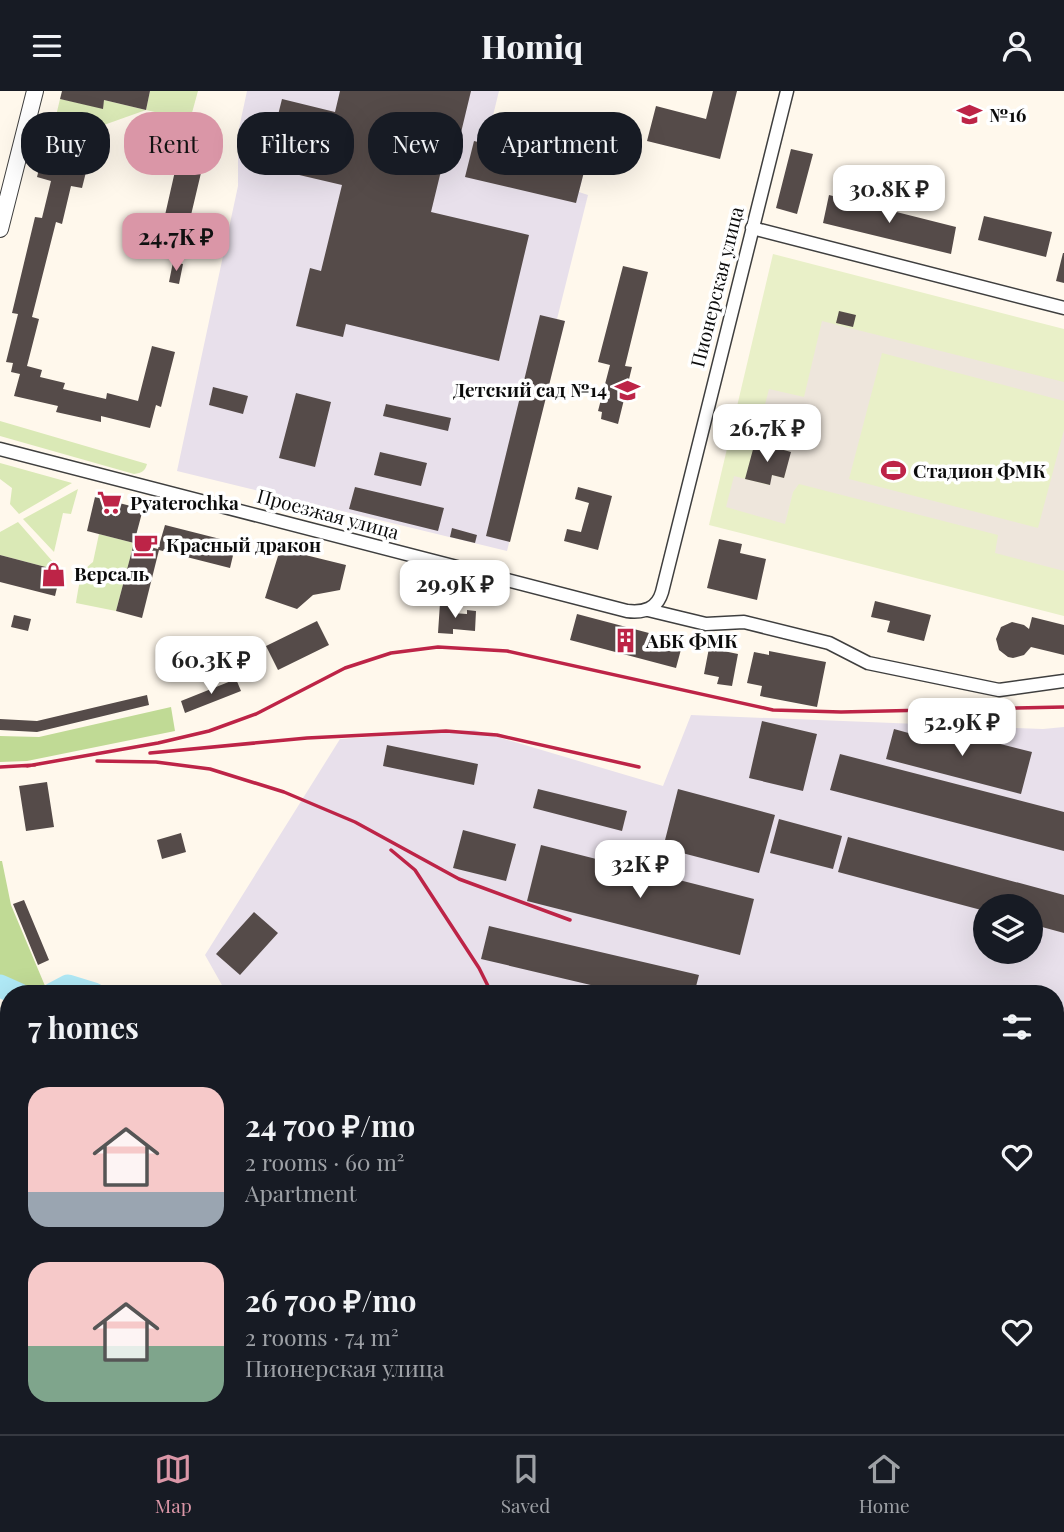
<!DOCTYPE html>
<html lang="en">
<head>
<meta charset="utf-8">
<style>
  body { margin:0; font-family:"Playfair Display",serif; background:#20242c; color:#f1f3f6; height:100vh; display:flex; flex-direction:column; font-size:26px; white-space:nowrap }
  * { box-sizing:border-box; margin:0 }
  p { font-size:23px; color:#9ea1a6 }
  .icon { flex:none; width:38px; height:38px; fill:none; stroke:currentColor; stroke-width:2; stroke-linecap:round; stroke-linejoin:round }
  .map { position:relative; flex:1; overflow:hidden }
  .side { position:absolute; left:0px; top:894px; width:1064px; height:450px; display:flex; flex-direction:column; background:#171b24; border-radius:28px 28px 0 0; box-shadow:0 7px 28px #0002 }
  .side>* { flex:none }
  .banner { position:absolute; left:21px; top:21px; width:700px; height:63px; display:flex; gap:14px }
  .fabs { position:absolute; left:973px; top:803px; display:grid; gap:14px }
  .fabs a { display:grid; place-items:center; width:70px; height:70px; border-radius:50%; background:#171b24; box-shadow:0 7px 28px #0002; font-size:35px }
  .price { position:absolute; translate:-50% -60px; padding:0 16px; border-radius:14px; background:#fff; color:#222; font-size:23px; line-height:46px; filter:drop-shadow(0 2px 4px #0008) }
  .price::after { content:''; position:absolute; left:50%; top:42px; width:21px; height:16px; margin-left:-10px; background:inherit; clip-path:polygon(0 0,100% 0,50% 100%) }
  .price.selected { background:#da96a7; color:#111 }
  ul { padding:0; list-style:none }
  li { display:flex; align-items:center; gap:21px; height:175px; padding:0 28px }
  li span { display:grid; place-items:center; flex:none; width:196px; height:140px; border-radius:21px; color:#555 }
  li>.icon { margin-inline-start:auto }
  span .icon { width:84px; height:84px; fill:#fffc; stroke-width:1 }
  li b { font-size:30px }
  h2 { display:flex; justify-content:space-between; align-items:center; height:84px; padding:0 28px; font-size:30px }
  .tag { padding:0 24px; border-radius:28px; background:#171b24; box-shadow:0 7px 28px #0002; font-size:24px; line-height:63px }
  .tag.selected { background:#da96a7; color:#111 }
  header { display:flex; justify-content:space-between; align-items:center; height:91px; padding:0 28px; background:#171b24; font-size:32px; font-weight:800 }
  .menu { display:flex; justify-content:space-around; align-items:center; height:98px; border-top:2px solid #363941; background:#171b24; font-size:19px; color:#9ea1a6 }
  .menu a { display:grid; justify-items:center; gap:4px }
  .menu .selected { color:#da96a7 }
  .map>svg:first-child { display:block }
</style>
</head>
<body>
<header><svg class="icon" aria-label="menu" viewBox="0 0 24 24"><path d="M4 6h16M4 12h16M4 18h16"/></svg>Homiq<svg class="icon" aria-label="person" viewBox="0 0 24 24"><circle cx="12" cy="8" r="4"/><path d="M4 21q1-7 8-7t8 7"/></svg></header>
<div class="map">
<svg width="1064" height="1343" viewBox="0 0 1064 1343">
  <rect width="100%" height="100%" fill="#fff8ec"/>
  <path fill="#e8e0eb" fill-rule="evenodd" d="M 247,0 L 499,0 L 486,53 L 585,77 L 579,101 L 588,104 L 557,228 L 565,230 L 507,460 L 177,380 L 238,95 L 238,42 Z
    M 691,624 L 1043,638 L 1064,636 L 1064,1343 L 802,1343 L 800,1337 L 789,1335 L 1055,1335 L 1055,903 L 227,903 L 205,864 L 340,648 L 474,639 L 663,695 ZM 985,816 L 1031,816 L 1031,861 L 985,861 Z"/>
  <path fill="#dae9b6" d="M 150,0 L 198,0 L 190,29 L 146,19 L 101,35 L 56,25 L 60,8 L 102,17 L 104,9 L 146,19 Z
    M 0,330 L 147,373 C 145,380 142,382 134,383 L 0,345 Z
    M 0,372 L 72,392 L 19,423 L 10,413 L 12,397 L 0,388 Z
    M 78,398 L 71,423 L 63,422 L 54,461 L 23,428 Z
    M 18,431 L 61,480 L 0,464 L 0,441 Z
    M 99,443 L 134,452 L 116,520 L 76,512 C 79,496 79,481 93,471 Z"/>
  <path fill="#c0da95" d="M 171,616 L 175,640 L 27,670 L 0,671 L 0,645 L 39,646 Z
    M 0,770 L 2,770 L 11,814 L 48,902 C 30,906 16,896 0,889 Z
    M 9,1060 L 9,1232 L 0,1227 L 0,1061 Z"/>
  <path fill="#e9f0c8" d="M 773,163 L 1064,238 L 1064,525 L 709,434 Z"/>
  <path fill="#eee6dc" d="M 822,230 L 1064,291 L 1064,310 L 882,262 L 849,388 L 1038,437 L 1064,339 L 1064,480 L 995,462 L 998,444 L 799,393 L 793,401 L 785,433 L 726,416 L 734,385 L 769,394 L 772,384 L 784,387 L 790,361 L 755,351 L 760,332 L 735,325 L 736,319 L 737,314 L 763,321 L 769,298 L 804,306 Z"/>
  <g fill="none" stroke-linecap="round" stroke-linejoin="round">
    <path stroke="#b0e9f6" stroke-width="23" d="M 0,895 L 18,903
      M 53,903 L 68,895 L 94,903"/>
  </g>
  <path fill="#554b49" d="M 62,0 L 150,0 L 146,19 L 104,9 L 103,18 L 60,8 Z
    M 340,0 L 471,0 L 458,54 L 448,51 L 431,121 L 529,144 L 499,270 L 346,233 L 343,246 L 296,235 L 310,177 L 321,180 L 342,94 L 265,76 L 282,8 L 335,21 Z
    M 713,0 L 737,0 L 720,68 L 647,50 L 656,15 L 706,28 Z
    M 49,38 L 94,49 L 82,97 L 71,95 L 62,133 L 56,131 L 32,226 L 39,228 L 27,275 L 42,279 L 40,286 L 65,292 L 63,298 L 106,308 L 107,302 L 138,310 L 152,255 L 175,261 L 161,316 L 156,314 L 150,337 L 101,325 L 101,331 L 56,321 L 58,315 L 14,305 L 20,283 L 11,281 L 13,272 L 6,271 L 18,223 L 12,222 L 35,126 L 42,127 L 51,90 L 37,86 Z
    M 474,50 L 585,77 L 576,112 L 465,86 Z
    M 180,58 L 205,65 L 182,162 L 158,155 Z
    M 791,58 L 813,63 L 797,123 L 776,117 Z
    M 829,104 L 956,136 L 951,163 L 823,132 Z
    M 984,125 L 1052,141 L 1046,166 L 978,149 Z
    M 1063,162 L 1064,162 L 1064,192 L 1056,190 Z
    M 173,171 L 183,173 L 179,193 L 169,191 Z
    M 623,175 L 648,181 L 625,275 L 632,276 L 618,333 L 601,328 L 602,321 L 598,320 L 610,274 L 598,271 Z
    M 839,220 L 856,224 L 853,236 L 836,232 Z
    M 540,224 L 565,230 L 510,451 L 486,445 Z
    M 213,296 L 248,305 L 243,323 L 209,314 Z
    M 296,302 L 331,311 L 315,376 L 279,367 Z
    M 386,313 L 451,327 L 448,340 L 383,325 Z
    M 755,351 L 791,361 L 784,387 L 772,384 L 770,394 L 745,388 Z
    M 380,361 L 427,372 L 421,395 L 374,384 Z
    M 355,396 L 444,417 L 438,440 L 349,418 Z
    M 578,396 L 612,405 L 598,459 L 564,450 L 567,438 L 581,441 L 589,412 L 575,408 Z
    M 95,406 L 143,418 L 134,452 L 87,440 Z
    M 165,434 L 236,452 L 230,477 L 159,459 L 142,527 L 116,520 L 134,452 L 158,458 Z
    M 452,437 L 477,444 L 475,452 L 450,446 Z
    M 719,448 L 742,453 L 740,462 L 766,468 L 757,509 L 707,497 Z
    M 289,460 L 346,474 L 340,499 L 313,504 L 297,518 L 265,507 L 278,465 Z
    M 0,464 L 61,480 L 55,505 L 0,491 Z
    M 875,510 L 931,524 L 924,550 L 887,541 L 890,530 L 871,526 Z
    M 440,512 L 454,513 L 453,522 L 467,523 L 467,519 L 476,520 L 475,540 L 453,538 L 453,543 L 438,542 Z
    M 577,523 L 683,551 L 676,577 L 570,549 Z
    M 14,524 L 31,528 L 28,540 L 11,536 Z
    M 1032,526 L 1064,534 L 1064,564 L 1031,556 L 1024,564 L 1013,567 L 1008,566 L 999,559 L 996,548 L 1001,536 L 1012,531 L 1024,534 L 1029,538 Z
    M 317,530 L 329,554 L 278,579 L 266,555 Z
    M 709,557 L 738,563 L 732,595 L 717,593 L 719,586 L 704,583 Z
    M 769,560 L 826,571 L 817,616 L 760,605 L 762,595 L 747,592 L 754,561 L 769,564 Z
    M 236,588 L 241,600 L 185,622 L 181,610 Z
    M 147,604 L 149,614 L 37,641 L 0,639 L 0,628 L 37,630 Z
    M 762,630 L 817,643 L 803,700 L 749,687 Z
    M 926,634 L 1032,661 L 1021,703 L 886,668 L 894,638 L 923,646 Z
    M 387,654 L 478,673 L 474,694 L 383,675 Z
    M 840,663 L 1064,721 L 1064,760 L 830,699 Z
    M 47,691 L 54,736 L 26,740 L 19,695 Z
    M 538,698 L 627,720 L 622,740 L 533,717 Z
    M 678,698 L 775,724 L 759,782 L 663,757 Z
    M 779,728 L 842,745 L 833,778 L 770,762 Z
    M 463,739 L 516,753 L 506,790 L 453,777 Z
    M 181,742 L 186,761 L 162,768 L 157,749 Z
    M 848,746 L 1064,804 L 1064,842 L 1031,833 L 1031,816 L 985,816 L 985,820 L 838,781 Z
    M 541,754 L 754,808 L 740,864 L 527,810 Z
    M 24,809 L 49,869 L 38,874 L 13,813 Z
    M 254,821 L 278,842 L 240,884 L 216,863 Z
    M 489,835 L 699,884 L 694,903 L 629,903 L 481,868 Z
    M 0,1017 L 7,1049 L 0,1050 Z
    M 272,1335 L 363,1335 L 359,1343 L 285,1343 Z
    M 393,1335 L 445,1335 L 440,1343 L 388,1343 Z
    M 552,1335 L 578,1335 L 574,1343 L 548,1343 Z
    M 618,1335 L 657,1335 L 659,1336 L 655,1343 L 614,1343 Z
    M 693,1335 L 712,1335 L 708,1343 L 689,1343 Z
    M 911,1335 L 945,1335 L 943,1343 L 909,1343 Z"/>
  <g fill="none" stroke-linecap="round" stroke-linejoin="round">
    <defs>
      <path id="minor" d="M 752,137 L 1064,217
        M 0,358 L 627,520 C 644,522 657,518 662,501 L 787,0
        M 648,519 L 706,533 L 744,531 L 829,552 L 868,572 L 999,599 L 1064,590
        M 0,1259 L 9,1264
        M 126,1335 L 138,1343"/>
      <path id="tertiary" d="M 0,138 L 35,0"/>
    </defs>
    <use href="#minor" stroke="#3f3f3f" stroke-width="15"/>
    <use href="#tertiary" stroke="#3f3f3f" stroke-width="18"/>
    <use href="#minor" stroke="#fff" stroke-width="12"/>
    <use href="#tertiary" stroke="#fff" stroke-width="16"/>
    <path stroke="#bd2447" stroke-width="3.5" d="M 150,662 L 307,647 L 446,640 L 497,644 L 639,676
      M 97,670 L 156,671 L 210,678 L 284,701 L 355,731 L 459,788 L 570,829
      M 27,675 L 158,652 L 209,640 L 256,623 L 345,577 L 391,562 L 438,556 L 507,560 L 773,619 L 841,621 L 1064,616
      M 0,676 L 35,674
      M 391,759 L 415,779 L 479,877 L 492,903
      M 1055,1158 L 1064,1158"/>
  </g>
  <defs>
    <symbol id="school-bare" viewBox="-9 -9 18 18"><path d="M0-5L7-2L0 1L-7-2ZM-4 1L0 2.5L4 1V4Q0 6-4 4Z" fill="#bd2447" stroke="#fff" stroke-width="2.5" paint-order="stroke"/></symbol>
    <symbol id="stadium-bare" viewBox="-9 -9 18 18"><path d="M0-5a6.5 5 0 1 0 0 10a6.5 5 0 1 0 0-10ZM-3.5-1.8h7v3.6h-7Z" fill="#bd2447" stroke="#fff" stroke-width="2.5" paint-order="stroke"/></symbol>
    <symbol id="supermarket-bare" viewBox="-9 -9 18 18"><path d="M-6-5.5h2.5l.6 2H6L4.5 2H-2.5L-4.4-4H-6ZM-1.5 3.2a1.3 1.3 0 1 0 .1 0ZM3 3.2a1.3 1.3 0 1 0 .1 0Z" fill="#bd2447" stroke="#fff" stroke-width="2.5" paint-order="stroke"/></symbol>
    <symbol id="cafe-bare" viewBox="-9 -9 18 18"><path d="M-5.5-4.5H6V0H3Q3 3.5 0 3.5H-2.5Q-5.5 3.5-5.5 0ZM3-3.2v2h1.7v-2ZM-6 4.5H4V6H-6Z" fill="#bd2447" stroke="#fff" stroke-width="2.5" paint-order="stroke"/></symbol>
    <symbol id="shop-bare" viewBox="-9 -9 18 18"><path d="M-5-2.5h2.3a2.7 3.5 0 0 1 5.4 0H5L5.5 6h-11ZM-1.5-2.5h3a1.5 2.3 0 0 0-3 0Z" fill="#bd2447" stroke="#fff" stroke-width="2.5" paint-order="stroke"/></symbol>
    <symbol id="building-bare" viewBox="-9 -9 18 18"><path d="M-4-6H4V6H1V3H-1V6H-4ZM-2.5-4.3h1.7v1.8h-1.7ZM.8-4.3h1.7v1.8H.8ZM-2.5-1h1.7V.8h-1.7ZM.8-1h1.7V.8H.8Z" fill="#bd2447" stroke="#fff" stroke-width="2.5" paint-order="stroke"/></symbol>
  </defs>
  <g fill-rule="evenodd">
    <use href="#school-bare" x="952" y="6" width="35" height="35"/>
    <use href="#school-bare" x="610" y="282" width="35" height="35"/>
    <use href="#stadium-bare" x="876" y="362" width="35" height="35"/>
    <use href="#supermarket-bare" x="92" y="394" width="35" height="35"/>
    <use href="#cafe-bare" x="128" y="436" width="35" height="35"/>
    <use href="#shop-bare" x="36" y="466" width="35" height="35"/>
    <use href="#building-bare" x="608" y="532" width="35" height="35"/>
  </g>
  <g text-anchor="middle" stroke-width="7" stroke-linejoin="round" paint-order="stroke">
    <g font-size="19" font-weight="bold" fill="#0c0c0c" stroke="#fff" text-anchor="start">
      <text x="989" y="31">№16</text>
      <text x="607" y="306" text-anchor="end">Детский сад №14</text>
      <text x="913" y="387">Стадион ФМК</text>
      <text x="130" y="419">Pyaterochka</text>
      <text x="166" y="461">Красный дракон</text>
      <text x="74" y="490">Версаль</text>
      <text x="646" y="557">АБК ФМК</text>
    </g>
    <g font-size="19" fill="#0c0c0c" stroke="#fff">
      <text transform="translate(717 196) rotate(-76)" y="7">Пионерская улица</text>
      <text transform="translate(328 423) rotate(15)" y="7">Проезжая улица</text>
    </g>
  </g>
</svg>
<div class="fabs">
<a><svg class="icon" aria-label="layers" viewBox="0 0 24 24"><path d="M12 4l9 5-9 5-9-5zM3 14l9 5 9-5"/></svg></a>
</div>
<b class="price" style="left:889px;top:134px">30.8K ₽</b>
<b class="price selected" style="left:176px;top:182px">24.7K ₽</b>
<b class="price" style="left:767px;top:373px">26.7K ₽</b>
<b class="price" style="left:455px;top:529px">29.9K ₽</b>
<b class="price" style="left:211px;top:605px">60.3K ₽</b>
<b class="price" style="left:962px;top:667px">52.9K ₽</b>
<b class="price" style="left:640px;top:809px">32K ₽</b>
<div class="banner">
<a class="tag">Buy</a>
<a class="tag selected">Rent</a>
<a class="tag">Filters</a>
<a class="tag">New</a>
<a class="tag">Apartment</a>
</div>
<section class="side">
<h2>7 homes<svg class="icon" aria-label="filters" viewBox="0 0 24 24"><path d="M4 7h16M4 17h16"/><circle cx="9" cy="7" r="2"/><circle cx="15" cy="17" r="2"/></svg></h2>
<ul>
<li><span style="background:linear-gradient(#f6c9c9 75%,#9aa5b1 0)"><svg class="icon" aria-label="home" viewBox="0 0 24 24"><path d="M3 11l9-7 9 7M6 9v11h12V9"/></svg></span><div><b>24 700 ₽/mo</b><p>2 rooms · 60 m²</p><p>Apartment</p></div><svg class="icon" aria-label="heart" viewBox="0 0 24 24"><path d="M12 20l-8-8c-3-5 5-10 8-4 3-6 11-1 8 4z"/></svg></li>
<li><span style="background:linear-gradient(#f6c9c9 60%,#7fa58c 0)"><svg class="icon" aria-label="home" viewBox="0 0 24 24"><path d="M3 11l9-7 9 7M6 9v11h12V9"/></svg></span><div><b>26 700 ₽/mo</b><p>2 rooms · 74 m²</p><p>Пионерская улица</p></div><svg class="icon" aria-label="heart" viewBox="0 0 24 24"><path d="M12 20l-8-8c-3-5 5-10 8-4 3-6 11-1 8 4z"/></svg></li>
</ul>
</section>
</div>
<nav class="menu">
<a class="selected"><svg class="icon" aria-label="map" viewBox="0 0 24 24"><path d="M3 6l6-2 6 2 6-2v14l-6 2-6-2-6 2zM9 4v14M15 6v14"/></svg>Map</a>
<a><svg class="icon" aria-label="saved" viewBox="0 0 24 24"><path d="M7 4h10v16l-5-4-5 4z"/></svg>Saved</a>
<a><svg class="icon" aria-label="home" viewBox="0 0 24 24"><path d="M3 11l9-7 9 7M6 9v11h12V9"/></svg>Home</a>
</nav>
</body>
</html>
